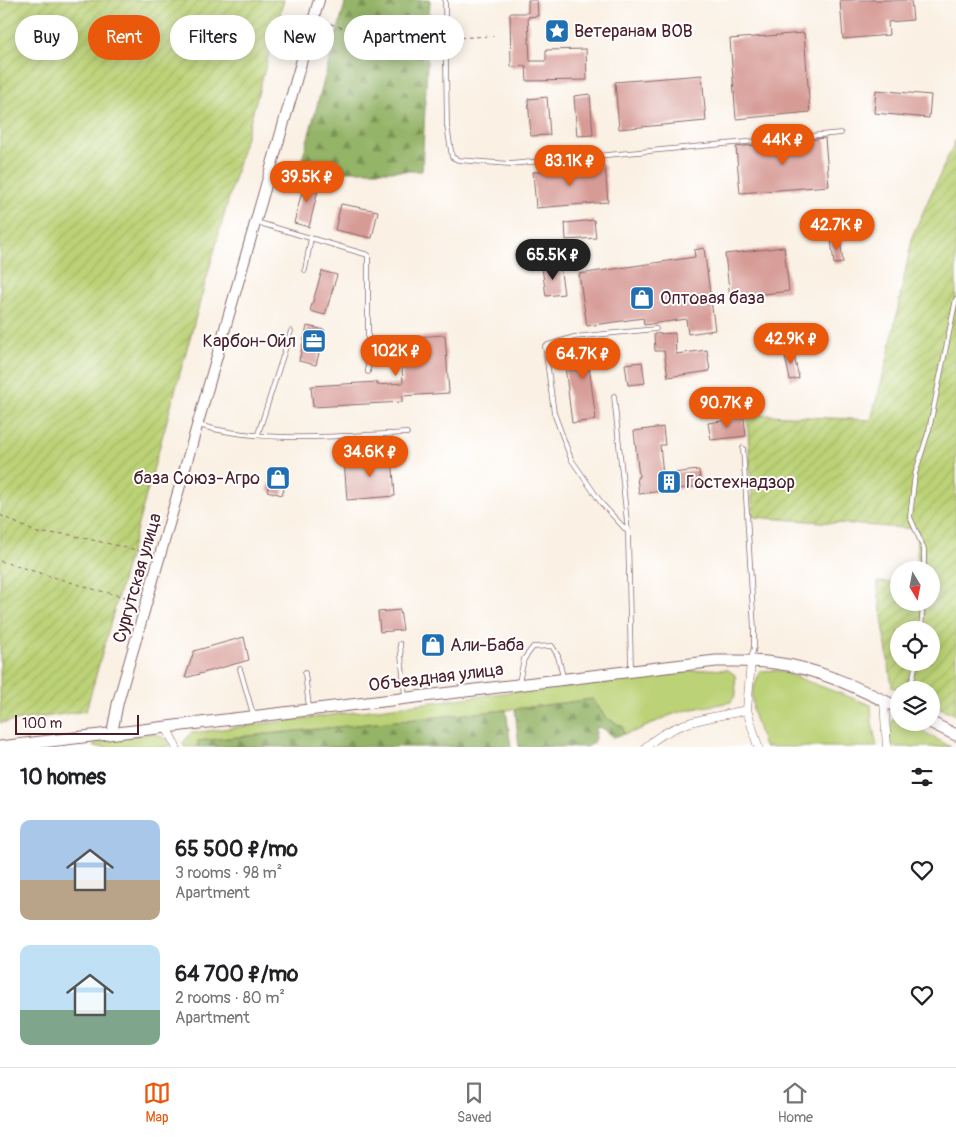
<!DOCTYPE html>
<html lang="en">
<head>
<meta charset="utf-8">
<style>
  body { margin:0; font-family:Pangolin,sans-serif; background:#f6f6f6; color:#202124; height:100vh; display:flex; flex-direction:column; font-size:19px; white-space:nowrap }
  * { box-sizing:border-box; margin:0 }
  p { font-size:16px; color:#757577 }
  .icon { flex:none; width:28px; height:28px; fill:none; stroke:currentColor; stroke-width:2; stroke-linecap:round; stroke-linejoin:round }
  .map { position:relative; height:747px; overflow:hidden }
  .drawer { display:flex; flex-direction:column; background:#fff; flex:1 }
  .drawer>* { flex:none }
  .guide { position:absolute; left:15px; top:15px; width:500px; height:45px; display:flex; gap:10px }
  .needle { width:32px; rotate:170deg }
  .buttons { position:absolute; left:890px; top:561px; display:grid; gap:10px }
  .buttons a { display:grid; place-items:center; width:50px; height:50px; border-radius:50%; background:#fff; box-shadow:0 2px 12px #0003; font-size:25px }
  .scale { position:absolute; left:15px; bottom:12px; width:124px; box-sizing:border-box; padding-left:5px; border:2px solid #4a1f2b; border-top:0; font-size:14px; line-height:18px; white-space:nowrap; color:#4a1f2b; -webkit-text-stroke:4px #fff; paint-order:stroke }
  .price { position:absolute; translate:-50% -42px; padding:0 11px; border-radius:18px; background:#ea580c; color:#fff; font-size:16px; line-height:32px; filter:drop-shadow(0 1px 2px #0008) }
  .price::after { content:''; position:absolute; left:50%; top:30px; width:15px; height:11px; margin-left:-8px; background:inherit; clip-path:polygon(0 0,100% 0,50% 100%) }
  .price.current { background:#222; color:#fff }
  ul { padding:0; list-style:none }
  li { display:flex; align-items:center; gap:15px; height:125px; padding:0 20px }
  li span { display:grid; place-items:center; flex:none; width:140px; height:100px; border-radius:10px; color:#555 }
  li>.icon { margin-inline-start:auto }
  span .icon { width:60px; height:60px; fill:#fffc; stroke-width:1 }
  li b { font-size:21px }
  h2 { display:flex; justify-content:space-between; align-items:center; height:60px; padding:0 20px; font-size:21px }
  .chip { padding:0 18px; border-radius:22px; background:#fff; box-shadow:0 2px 12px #0003; font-size:18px; line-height:45px }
  .chip.current { background:#ea580c; color:#fff }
  .dock { display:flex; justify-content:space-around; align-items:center; height:70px; border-top:1px solid #e0e0e0; background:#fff; font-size:14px; color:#757577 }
  .dock a { display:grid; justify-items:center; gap:2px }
  .dock .current { color:#ea580c }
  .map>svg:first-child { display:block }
</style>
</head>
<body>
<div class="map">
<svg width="956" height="747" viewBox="0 0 956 747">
  <defs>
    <pattern id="forest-firs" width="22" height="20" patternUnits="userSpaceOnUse" patternTransform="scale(1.25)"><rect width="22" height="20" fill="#94b467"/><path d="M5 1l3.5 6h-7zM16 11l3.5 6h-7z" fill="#7b9255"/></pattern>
    <pattern id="garden-furrows" width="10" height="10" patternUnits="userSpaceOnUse" patternTransform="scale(1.25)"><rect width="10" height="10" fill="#bbd276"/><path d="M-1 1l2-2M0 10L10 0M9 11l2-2" fill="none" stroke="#a2b466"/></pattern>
  </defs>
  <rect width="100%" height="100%" fill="#fff"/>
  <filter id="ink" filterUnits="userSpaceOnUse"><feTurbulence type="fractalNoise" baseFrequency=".02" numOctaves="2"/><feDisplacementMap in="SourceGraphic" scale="10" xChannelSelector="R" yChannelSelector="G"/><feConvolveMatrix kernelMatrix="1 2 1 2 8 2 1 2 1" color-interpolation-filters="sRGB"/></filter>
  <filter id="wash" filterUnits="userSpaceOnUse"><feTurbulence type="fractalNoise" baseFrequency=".0096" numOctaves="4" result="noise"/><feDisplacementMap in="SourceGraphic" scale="20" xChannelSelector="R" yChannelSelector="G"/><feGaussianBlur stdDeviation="1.12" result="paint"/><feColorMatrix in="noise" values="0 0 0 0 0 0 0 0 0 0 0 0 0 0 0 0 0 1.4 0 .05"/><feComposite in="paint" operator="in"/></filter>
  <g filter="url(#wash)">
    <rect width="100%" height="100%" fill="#faf0e3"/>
    <path fill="#bbd276" stroke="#827850" d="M 707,669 L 728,670 L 735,675 L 736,694 L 731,702 C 712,706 692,708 674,714 C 656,720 642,731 624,734 L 623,727 L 605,717 L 593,699 L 515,709 L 198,741 L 198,747 L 184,747 L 183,743 L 191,733 L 511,692 L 582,685 Z
      M 777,670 L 871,705 L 872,722 L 877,747 L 764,747 L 753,712 L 752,693 L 760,671 Z
      M 896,716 L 899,717 L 899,722 L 908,723 L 951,747 L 891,747 L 889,726 Z
      M 155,733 L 167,740 L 169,747 L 93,747 L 97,740 Z"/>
    <path fill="url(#forest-firs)" stroke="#6f6a49" d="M 346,0 L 430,0 L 422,171 L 299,171 Z
      M 593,699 L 605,717 L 623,727 L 624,734 L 613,737 L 604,729 L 596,727 C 596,735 596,744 586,747 L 519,747 L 515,709 Z
      M 506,710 L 511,747 L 198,747 L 198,741 Z"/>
    <path fill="url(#garden-furrows)" stroke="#827850" fill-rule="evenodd" d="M 0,0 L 284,0 L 86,711 L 0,723 Z
      M 956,139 L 956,715 L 931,704 L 931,690 L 899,690 L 892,687 L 877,582 L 899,583 L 899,602 L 931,602 L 931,570 L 918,570 L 916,529 L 753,517 L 747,414 L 871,420 L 888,357 L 913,234 ZM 899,630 L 931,630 L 931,662 L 899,662 Z"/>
    <g id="blocks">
      <path fill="#d79b96" d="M 528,0 L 537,0 L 538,16 L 528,17 L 530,61 L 546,61 L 546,50 L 586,49 L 587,80 L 527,81 L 526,66 L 511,67 L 510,13 L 528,13 Z
        M 840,0 L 911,0 L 913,20 L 888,22 L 889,35 L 843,39 Z
        M 804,33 L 810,112 L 736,119 L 730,39 Z
        M 702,75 L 706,121 L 619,129 L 615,82 Z
        M 876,90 L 931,95 L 929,118 L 874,113 Z
        M 590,94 L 593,135 L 577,136 L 574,96 Z
        M 547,97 L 550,135 L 531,136 L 528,99 Z
        M 825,138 L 829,186 L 740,193 L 736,147 Z
        M 605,166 L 608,202 L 536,208 L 533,172 Z
        M 305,179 L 320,182 L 309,227 L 294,223 Z
        M 341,204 L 378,211 L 372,238 L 335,230 Z
        M 594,220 L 596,238 L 566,240 L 565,223 Z
        M 840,238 L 843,263 L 834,264 L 831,239 Z
        M 784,247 L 789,291 L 730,298 L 725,254 Z
        M 704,248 L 715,330 L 688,334 L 686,319 L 644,325 L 643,318 L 587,326 L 579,274 L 695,257 L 694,250 Z
        M 560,266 L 564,294 L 546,296 L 542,268 Z
        M 322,271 L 337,275 L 325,315 L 310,311 Z
        M 307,326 L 325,330 L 316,365 L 299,361 Z
        M 675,333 L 676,354 L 707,350 L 710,371 L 668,377 L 664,351 L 655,351 L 654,334 Z
        M 445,335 L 449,393 L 402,396 L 402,402 L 313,407 L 311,386 L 377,382 L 377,385 L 403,383 L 400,338 Z
        M 587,347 L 587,351 L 612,348 L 614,363 L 589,366 L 596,420 L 572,423 L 563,350 Z
        M 793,351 L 799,378 L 790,380 L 784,352 Z
        M 642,362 L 645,383 L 628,385 L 625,364 Z
        M 744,418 L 746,436 L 711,440 L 708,423 Z
        M 663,427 L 665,445 L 660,445 L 663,474 L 699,470 L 701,486 L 639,494 L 637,477 L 639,477 L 634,431 Z
        M 392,456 L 395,496 L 347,500 L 344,460 Z
        M 274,468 L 289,472 L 282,495 L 267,491 Z
        M 400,610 L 403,630 L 380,632 L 378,612 Z
        M 244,637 L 249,660 L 185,678 L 194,651 Z"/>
    </g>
  </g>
  <g filter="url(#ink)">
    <use href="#blocks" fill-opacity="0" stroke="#88686b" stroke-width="1"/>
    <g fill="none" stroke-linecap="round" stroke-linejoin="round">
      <defs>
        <path id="service" d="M 445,0 L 447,126 L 452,157 L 458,160 L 510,164 L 841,133
          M 256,222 L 368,255 L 368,372
          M 305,270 L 311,238
          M 614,396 L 628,532 L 631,669
          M 198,425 C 265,444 338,436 407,433
          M 258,434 L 291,331
          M 743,448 L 754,629 L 754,647 L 751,659
          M 628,532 L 602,504 L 571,459 L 554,413 L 545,346 L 574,337 L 656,329
          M 924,570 L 924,549 L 910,517 L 915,474 L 929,430 L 956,299
          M 921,630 L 923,602
          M 400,644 L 405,696
          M 240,669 L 253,714
          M 305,673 L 309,708
          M 519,682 L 524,659 L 533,647 L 552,646 L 558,656 L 563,677
          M 908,690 L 913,677 L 916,662"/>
        <path id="minor" d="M 884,701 L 887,747
          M 747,710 L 758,747
          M 166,727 L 176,747
          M 646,747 C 674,720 711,718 747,710 L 751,661"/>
        <path id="tertiary" d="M 112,733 L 118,702 L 319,0"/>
        <path id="secondary" d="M 930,722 L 956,735
          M 0,747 L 716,661 C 736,661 755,660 775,663 C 818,668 860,689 899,708"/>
      </defs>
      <use href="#service" stroke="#88686b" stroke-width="5.5"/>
      <use href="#minor" stroke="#88686b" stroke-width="9"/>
      <use href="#tertiary" stroke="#88686b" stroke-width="12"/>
      <use href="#secondary" stroke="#88686b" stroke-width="13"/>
      <path stroke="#88686b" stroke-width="1" stroke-dasharray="4 4" stroke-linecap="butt" d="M 323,21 L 383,42 L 438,39
        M 452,38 L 494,36
        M 0,515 L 37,533 L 66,534 L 150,553
        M 0,561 L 93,589 L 137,600"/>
      <use href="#service" stroke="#fff" stroke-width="4"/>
      <use href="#minor" stroke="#fff" stroke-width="8"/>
      <use href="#tertiary" stroke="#fff" stroke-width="10"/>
      <use href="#secondary" stroke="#fff" stroke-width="11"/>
    </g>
  </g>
  <defs>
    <symbol id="sight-square" viewBox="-11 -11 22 22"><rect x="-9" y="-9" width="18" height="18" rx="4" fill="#1f6fb2" stroke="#fff"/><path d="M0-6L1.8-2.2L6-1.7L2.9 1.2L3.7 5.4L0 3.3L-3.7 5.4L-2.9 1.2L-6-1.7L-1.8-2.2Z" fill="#fff"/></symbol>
    <symbol id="shop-square" viewBox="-11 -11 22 22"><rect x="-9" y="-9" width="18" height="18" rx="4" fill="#1f6fb2" stroke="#fff"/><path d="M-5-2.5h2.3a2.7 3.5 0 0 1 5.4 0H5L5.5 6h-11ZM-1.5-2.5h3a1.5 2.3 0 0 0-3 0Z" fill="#fff"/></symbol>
    <symbol id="office-square" viewBox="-11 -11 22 22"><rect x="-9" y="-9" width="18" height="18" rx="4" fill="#1f6fb2" stroke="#fff"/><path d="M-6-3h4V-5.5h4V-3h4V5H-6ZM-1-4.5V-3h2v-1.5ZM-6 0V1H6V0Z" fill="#fff"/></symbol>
    <symbol id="building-square" viewBox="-11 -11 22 22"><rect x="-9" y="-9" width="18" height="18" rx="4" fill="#1f6fb2" stroke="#fff"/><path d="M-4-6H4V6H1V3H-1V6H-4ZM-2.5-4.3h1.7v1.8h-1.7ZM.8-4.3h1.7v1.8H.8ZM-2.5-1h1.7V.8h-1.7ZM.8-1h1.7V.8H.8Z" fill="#fff"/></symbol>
  </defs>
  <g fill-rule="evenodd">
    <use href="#sight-square" x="543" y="17" width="28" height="28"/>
    <use href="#shop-square" x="628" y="284" width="28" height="28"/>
    <use href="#office-square" x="300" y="327" width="28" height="28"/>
    <use href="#shop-square" x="264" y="464" width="28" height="28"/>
    <use href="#building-square" x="655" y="468" width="28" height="28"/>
    <use href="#shop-square" x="419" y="631" width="28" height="28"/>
  </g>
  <g text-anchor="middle" stroke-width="4" stroke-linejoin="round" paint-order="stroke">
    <g font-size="18" fill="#4a1f2b" stroke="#fff" text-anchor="start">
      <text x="574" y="37">Ветеранам ВОВ</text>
      <text x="660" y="304">Оптовая база</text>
      <text x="296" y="347" text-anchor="end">Карбон-Ойл</text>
      <text x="260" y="484" text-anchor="end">база Союз-Агро</text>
      <text x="686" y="488">Гостехнадзор</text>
      <text x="450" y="651">Али-Баба</text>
    </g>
    <g font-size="18" fill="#4a1f2b" stroke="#fff">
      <text transform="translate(137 578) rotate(-74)" y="6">Сургутская улица</text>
      <text transform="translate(436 677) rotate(-7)" y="6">Объездная улица</text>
    </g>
  </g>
</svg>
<div class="buttons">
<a><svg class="needle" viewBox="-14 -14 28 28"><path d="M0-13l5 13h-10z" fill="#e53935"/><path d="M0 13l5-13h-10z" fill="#757577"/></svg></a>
<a><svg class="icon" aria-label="locate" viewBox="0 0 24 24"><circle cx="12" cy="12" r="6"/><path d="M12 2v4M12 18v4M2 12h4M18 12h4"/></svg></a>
<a><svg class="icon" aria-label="layers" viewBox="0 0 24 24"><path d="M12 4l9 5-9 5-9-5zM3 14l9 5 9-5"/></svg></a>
</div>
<div class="scale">100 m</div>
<b class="price" style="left:783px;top:166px">44K ₽</b>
<b class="price" style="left:570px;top:187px">83.1K ₽</b>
<b class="price" style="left:307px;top:203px">39.5K ₽</b>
<b class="price" style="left:837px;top:251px">42.7K ₽</b>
<b class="price current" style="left:553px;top:281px">65.5K ₽</b>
<b class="price" style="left:791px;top:365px">42.9K ₽</b>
<b class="price" style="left:396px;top:377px">102K ₽</b>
<b class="price" style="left:583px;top:380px">64.7K ₽</b>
<b class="price" style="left:727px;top:429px">90.7K ₽</b>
<b class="price" style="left:370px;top:478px">34.6K ₽</b>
<div class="guide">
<a class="chip">Buy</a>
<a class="chip current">Rent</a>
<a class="chip">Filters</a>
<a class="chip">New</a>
<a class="chip">Apartment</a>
</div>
</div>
<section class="drawer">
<h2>10 homes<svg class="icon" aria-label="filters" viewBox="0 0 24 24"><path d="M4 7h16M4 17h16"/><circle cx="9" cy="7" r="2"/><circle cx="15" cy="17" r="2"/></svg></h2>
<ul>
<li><span style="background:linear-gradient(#a9c7e8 60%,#b9a48a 0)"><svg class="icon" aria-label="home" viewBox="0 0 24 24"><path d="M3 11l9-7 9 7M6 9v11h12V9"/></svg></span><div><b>65 500 ₽/mo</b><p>3 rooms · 98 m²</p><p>Apartment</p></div><svg class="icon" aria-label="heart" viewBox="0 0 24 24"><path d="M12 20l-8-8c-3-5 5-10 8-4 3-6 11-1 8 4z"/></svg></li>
<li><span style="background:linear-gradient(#bfe0f5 65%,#7fa58c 0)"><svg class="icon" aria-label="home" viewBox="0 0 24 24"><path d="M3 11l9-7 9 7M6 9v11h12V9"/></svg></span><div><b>64 700 ₽/mo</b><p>2 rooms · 80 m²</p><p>Apartment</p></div><svg class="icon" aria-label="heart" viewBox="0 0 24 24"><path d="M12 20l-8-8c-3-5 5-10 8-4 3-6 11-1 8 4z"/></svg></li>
</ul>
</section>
<nav class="dock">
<a class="current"><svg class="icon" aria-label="map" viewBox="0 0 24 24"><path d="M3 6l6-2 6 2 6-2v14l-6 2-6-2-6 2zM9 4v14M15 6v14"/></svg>Map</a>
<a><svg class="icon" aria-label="saved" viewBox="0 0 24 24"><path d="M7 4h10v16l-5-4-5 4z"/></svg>Saved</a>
<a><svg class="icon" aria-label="home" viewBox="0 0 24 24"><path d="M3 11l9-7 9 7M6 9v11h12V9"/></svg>Home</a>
</nav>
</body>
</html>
